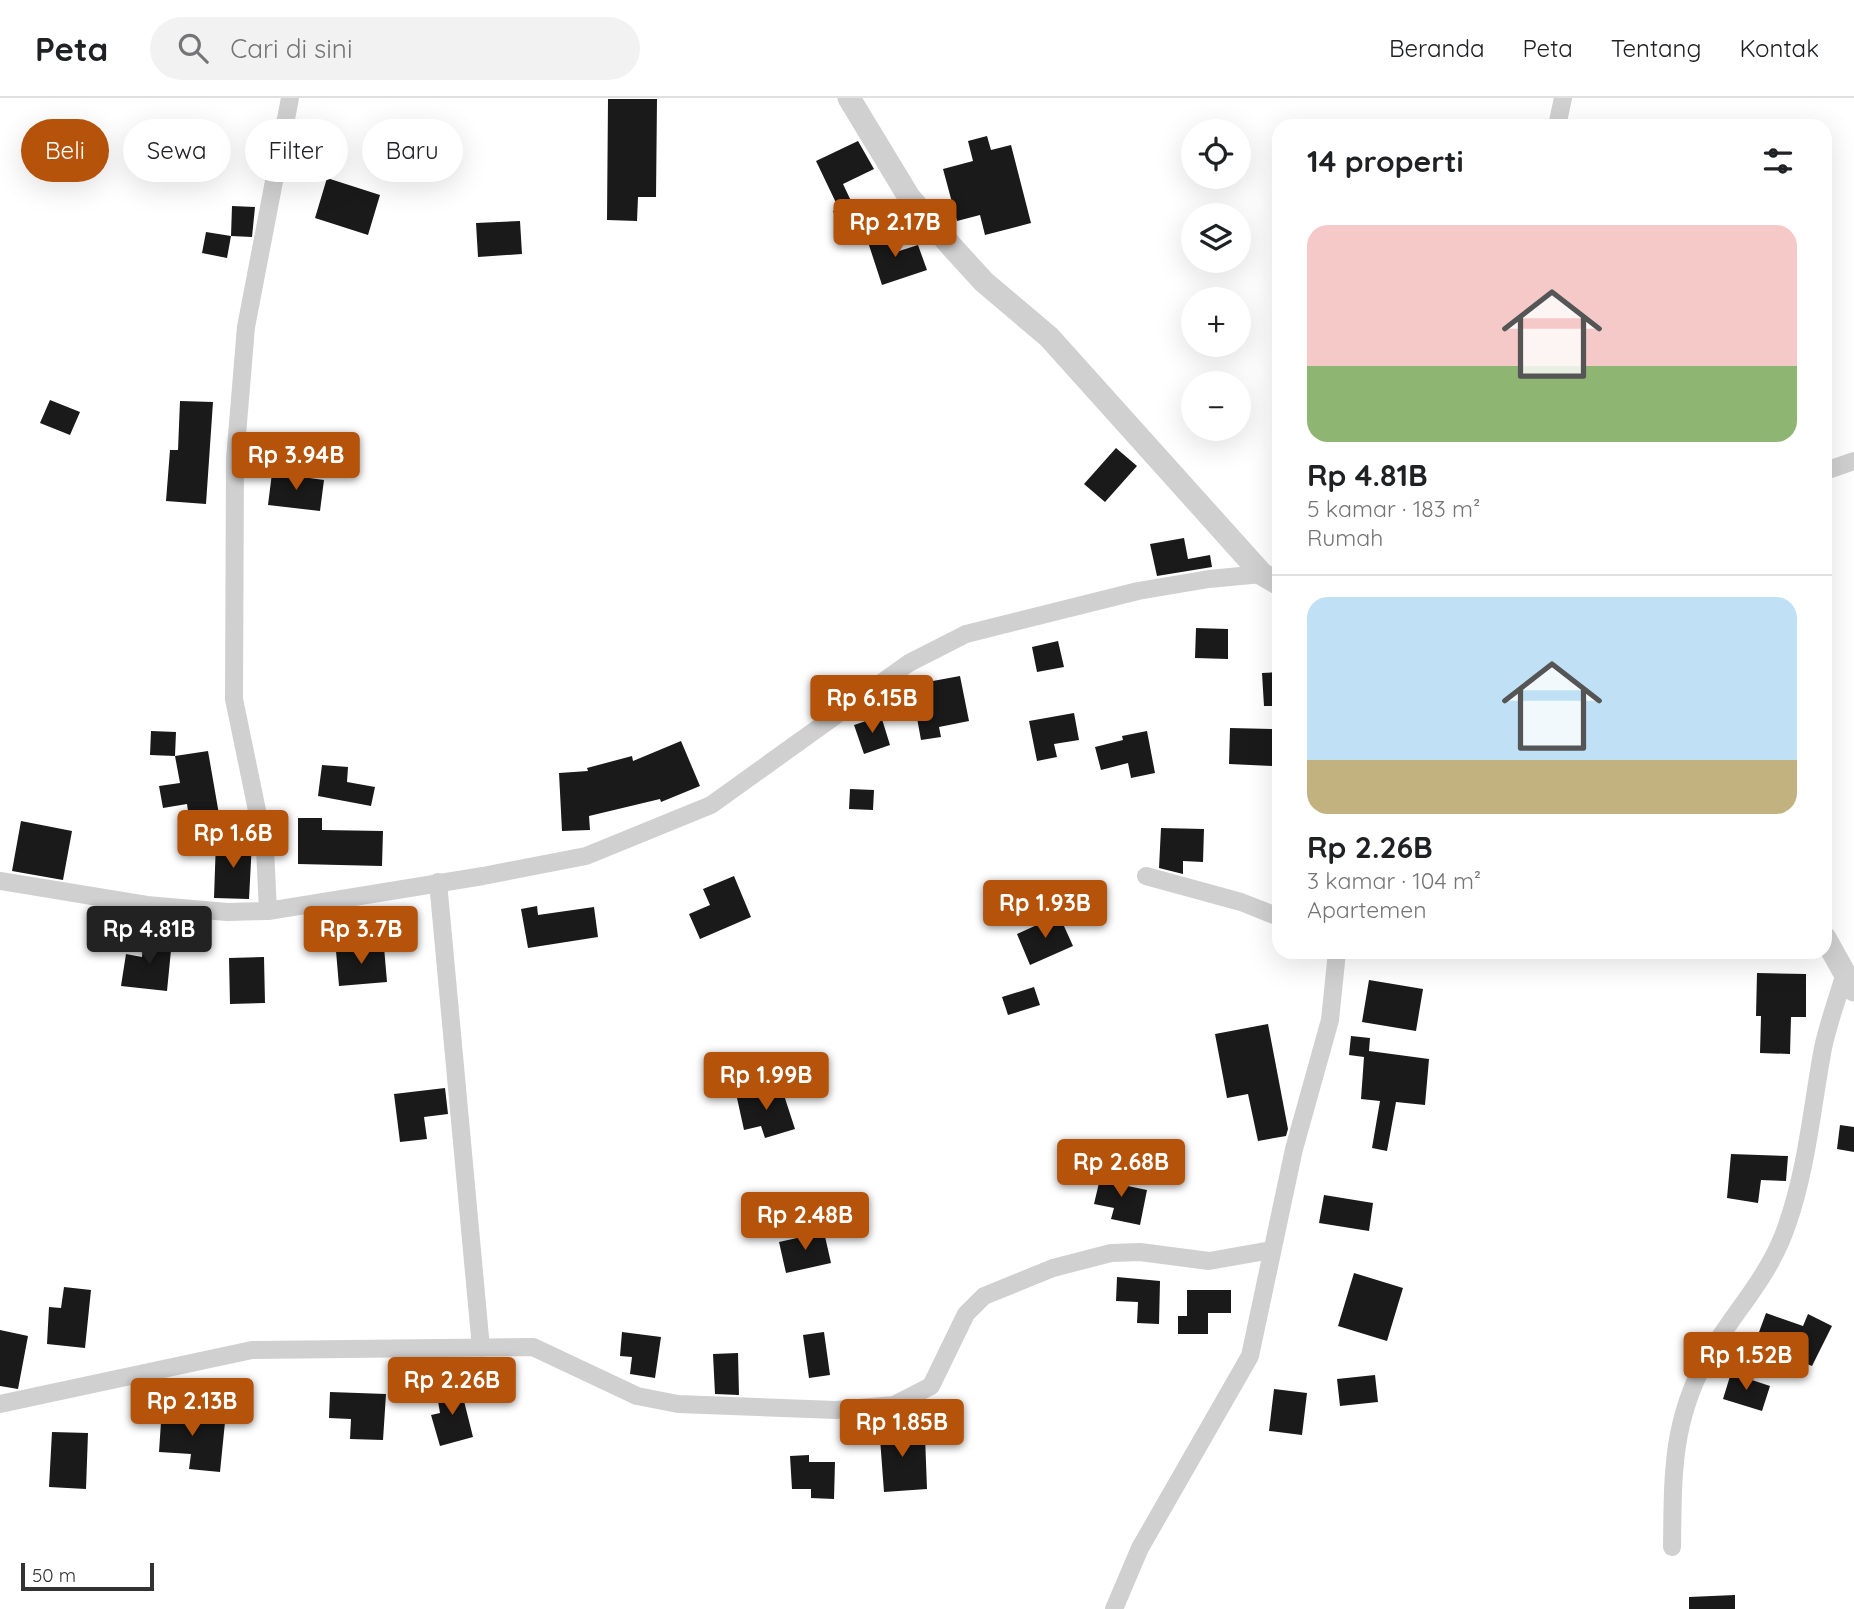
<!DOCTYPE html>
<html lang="id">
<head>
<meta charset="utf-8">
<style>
  body { margin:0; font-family:Quicksand,sans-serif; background:#f2f2f2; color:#202124; height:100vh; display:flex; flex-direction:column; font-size:26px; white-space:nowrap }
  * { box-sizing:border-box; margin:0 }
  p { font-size:23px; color:#757577 }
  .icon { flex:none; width:38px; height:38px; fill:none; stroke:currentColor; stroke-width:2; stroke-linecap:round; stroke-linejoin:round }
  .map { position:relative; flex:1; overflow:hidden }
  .sheet { position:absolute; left:1272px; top:21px; width:560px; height:840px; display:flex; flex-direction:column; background:#fff; border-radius:21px; box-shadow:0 7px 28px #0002 }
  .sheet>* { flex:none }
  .guide { position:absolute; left:21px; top:21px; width:665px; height:63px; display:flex; gap:14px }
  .fabs { position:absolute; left:1181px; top:21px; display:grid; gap:14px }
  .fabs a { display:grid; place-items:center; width:70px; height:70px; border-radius:50%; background:#fff; box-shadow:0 7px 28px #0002; font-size:35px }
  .scale { position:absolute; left:21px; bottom:18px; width:133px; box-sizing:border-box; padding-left:7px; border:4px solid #333; border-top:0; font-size:19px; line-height:24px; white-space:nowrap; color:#333; -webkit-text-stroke:5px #fff; paint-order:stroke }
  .price { position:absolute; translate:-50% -60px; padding:0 16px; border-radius:7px; background:#b45309; color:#fff; font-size:23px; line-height:46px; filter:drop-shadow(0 2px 4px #0008) }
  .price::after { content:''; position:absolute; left:50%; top:42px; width:21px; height:16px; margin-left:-10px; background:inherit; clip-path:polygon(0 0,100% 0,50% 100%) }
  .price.selected { background:#222; color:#fff }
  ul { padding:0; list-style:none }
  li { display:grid; align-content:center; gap:14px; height:371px; padding:0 35px }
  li+li { border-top:2px solid #e0e0e0 }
  li span { display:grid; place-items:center; height:217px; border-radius:21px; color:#555 }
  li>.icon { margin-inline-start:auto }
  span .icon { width:126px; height:126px; fill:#fffc; stroke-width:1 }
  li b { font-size:30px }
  h2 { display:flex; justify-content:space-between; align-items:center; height:84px; padding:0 35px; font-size:30px }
  .chip { padding:0 24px; border-radius:32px; background:#fff; box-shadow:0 7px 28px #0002; font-size:24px; line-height:63px }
  .chip.selected { background:#b45309; color:#fff }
  header { display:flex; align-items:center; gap:42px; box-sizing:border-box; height:98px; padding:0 35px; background:#fff; border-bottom:2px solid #e0e0e0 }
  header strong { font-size:33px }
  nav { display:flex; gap:38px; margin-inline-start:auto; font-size:24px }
  .search { width:490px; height:63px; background:#f2f2f2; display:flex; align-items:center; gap:18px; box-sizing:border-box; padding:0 24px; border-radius:38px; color:#757577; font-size:26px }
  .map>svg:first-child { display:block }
</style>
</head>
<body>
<header>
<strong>Peta</strong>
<div class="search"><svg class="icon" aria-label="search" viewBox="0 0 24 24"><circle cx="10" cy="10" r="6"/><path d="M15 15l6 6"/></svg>Cari di sini</div>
<nav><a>Beranda</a><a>Peta</a><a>Tentang</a><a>Kontak</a></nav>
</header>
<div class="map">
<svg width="1854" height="1511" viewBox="0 0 1854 1511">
  <rect width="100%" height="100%" fill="#fff"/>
  <path fill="#1a1a1a" d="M 608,1 L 657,1 L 656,99 L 638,99 L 637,123 L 607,122 Z
    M 987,38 L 991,52 L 1011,47 L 1031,125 L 985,137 L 980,117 L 957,123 L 943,71 L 973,63 L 968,43 Z
    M 858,43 L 874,71 L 843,86 L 860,122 L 841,131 L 833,113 L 839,111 L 816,63 Z
    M 327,80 L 380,97 L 368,137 L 315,120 Z
    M 232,108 L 255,109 L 252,139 L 231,138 Z
    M 520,123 L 522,156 L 478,159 L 476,125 Z
    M 206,134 L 231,138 L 227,160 L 202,155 Z
    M 890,134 L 896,154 L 918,147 L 927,172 L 882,187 L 867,141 Z
    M 50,302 L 80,314 L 70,337 L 40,325 Z
    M 180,303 L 213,304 L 206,406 L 166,403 L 170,352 L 178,352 Z
    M 1116,350 L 1137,368 L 1105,404 L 1084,386 Z
    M 272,375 L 324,382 L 320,413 L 268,407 Z
    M 1184,440 L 1188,461 L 1210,457 L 1212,469 L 1157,478 L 1150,446 Z
    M 1196,530 L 1228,531 L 1228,561 L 1195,560 Z
    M 1058,543 L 1064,569 L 1037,574 L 1032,549 Z
    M 1279,574 L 1279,608 L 1264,608 L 1262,575 Z
    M 960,578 L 969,623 L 939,629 L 941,639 L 921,642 L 911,587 Z
    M 1074,615 L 1079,642 L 1054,646 L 1057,659 L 1037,663 L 1029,623 Z
    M 881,618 L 890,647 L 864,656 L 854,627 Z
    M 1230,630 L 1273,631 L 1272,668 L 1229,666 Z
    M 151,633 L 176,634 L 175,658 L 150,657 Z
    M 1147,633 L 1155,675 L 1131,680 L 1128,665 L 1101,672 L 1095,649 L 1123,642 L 1122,638 Z
    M 681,643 L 700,688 L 661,704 L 660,701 L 589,718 L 590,732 L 562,733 L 559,675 L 588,673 L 587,670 L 632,658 L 633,663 Z
    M 208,653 L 220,722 L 190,727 L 187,706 L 163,710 L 159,688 L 180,685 L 175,658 Z
    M 322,667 L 348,669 L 347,684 L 375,689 L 371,708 L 318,698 Z
    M 850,691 L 874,692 L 873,712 L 849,711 Z
    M 298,720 L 322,720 L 322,732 L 383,733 L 382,768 L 298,766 Z
    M 21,723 L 72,733 L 63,782 L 12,773 Z
    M 1161,730 L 1204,731 L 1203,764 L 1183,763 L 1183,776 L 1159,770 Z
    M 216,742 L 252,744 L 249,801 L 214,800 Z
    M 734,778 L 751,819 L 700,841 L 689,816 L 710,807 L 703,791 Z
    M 537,808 L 538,817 L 594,809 L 598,839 L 528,850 L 521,811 Z
    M 1059,817 L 1073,848 L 1030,867 L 1017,836 Z
    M 144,840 L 172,842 L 167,893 L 121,888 L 126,856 L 142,859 Z
    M 384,849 L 387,884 L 339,888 L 336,853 Z
    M 264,859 L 265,905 L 230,906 L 229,860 Z
    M 1757,875 L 1806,876 L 1806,919 L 1791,919 L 1790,956 L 1760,955 L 1761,918 L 1756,918 Z
    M 1369,882 L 1423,891 L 1416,933 L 1362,924 Z
    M 1034,889 L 1040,907 L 1008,917 L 1002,899 Z
    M 1268,926 L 1288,1031 L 1286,1038 L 1258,1043 L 1248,996 L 1227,1000 L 1215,936 Z
    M 1351,938 L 1370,940 L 1369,953 L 1429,961 L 1425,1007 L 1396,1004 L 1387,1053 L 1372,1050 L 1380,1003 L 1361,1001 L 1364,959 L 1349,957 Z
    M 781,988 L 795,1031 L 765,1040 L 761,1028 L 744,1032 L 737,1000 Z
    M 445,990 L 448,1016 L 424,1019 L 427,1041 L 400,1044 L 394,996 Z
    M 1840,1027 L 1854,1029 L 1854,1054 L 1837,1051 Z
    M 1731,1056 L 1788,1058 L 1786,1083 L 1761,1082 L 1758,1105 L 1727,1100 Z
    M 1102,1072 L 1120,1076 L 1118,1086 L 1147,1092 L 1140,1127 L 1111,1121 L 1114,1110 L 1094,1106 Z
    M 1324,1097 L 1373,1105 L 1369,1133 L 1319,1125 Z
    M 824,1134 L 831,1165 L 786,1175 L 779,1144 Z
    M 1354,1175 L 1403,1190 L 1387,1243 L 1338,1228 Z
    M 1117,1179 L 1160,1183 L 1159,1226 L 1137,1225 L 1138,1204 L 1116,1203 Z
    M 64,1189 L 91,1192 L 85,1250 L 47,1246 L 49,1209 L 61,1210 Z
    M 1187,1192 L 1231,1192 L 1231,1215 L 1208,1215 L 1208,1236 L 1178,1236 L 1178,1218 L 1187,1218 Z
    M 1766,1215 L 1803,1228 L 1808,1216 L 1832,1228 L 1812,1268 L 1755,1245 Z
    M 0,1232 L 28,1238 L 18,1291 L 0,1288 Z
    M 622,1234 L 661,1239 L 655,1280 L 630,1276 L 632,1259 L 620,1258 Z
    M 824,1234 L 830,1277 L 809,1280 L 803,1237 Z
    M 738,1255 L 739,1297 L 715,1296 L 713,1256 Z
    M 1731,1275 L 1770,1288 L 1762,1313 L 1723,1301 Z
    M 1375,1277 L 1378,1304 L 1340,1308 L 1337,1281 Z
    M 460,1287 L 473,1339 L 440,1348 L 431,1317 L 440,1315 L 436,1291 Z
    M 1274,1291 L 1307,1295 L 1302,1337 L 1269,1333 Z
    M 330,1294 L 386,1296 L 383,1342 L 350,1341 L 351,1321 L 329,1320 Z
    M 162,1309 L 193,1311 L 193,1321 L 225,1324 L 220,1374 L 189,1371 L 191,1356 L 159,1354 Z
    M 904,1325 L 905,1339 L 925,1338 L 927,1391 L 884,1394 L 879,1327 Z
    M 52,1334 L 88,1335 L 86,1391 L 49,1389 Z
    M 809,1357 L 809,1364 L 835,1364 L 834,1401 L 811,1400 L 811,1391 L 792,1391 L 790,1358 Z
    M 1735,1497 L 1735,1511 L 1689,1511 L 1689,1499 Z"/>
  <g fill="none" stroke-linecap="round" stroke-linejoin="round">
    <path stroke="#d0d0d0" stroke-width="18" d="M 1557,28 L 1563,0
      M 1825,373 L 1854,363
      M 1146,778 L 1241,804 L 1279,819
      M 0,783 L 147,807 L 227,814 L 268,813 L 483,778 L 586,758 L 711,707 L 909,565 L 966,536 L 1138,493 L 1209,481 L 1262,476
      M 438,784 L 481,1250
      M 268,813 L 265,751 L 234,601 L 235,361 L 246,229 L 290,0
      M 0,1306 L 252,1252 L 533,1249 L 637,1298 L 678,1306 L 836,1312 L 894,1307 L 931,1288 L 966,1216 L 984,1198 L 1021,1183 L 1053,1170 L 1111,1155 L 1140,1154 L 1209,1163 L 1271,1152
      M 1672,1449 C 1673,1379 1671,1327 1705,1263 C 1732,1215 1769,1181 1787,1127 C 1807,1070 1812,1009 1823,950 C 1828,926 1837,902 1844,878
      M 1114,1511 L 1140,1450 L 1250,1258 L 1294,1051 L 1330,922 L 1337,854"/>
    <path stroke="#d0d0d0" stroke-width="23" d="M 849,0 L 909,99 L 952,149 L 984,184 L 1049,239 L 1262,476 L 1279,486
      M 1825,840 L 1854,892"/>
  </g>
</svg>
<div class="fabs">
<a><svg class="icon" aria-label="locate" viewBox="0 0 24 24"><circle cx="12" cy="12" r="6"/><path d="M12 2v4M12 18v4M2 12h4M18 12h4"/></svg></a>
<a><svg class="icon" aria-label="layers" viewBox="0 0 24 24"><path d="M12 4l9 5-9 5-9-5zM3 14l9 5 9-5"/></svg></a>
<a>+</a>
<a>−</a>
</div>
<div class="scale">50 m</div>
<b class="price" style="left:895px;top:161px">Rp 2.17B</b>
<b class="price" style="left:296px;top:394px">Rp 3.94B</b>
<b class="price" style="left:872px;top:637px">Rp 6.15B</b>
<b class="price" style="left:233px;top:772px">Rp 1.6B</b>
<b class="price" style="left:1045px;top:842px">Rp 1.93B</b>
<b class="price selected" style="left:149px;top:868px">Rp 4.81B</b>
<b class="price" style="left:361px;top:868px">Rp 3.7B</b>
<b class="price" style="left:766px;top:1014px">Rp 1.99B</b>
<b class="price" style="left:1121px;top:1101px">Rp 2.68B</b>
<b class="price" style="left:805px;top:1154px">Rp 2.48B</b>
<b class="price" style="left:1746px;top:1294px">Rp 1.52B</b>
<b class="price" style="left:452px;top:1319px">Rp 2.26B</b>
<b class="price" style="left:192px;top:1340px">Rp 2.13B</b>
<b class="price" style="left:902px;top:1361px">Rp 1.85B</b>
<div class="guide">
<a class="chip selected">Beli</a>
<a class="chip">Sewa</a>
<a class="chip">Filter</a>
<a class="chip">Baru</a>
</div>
<section class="sheet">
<h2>14 properti<svg class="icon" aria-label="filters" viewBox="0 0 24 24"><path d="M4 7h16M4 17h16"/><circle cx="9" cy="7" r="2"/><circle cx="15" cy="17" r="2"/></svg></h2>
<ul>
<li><span style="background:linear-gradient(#f6c9c9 65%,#8fb573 0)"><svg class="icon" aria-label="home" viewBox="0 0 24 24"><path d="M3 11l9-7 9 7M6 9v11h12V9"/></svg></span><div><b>Rp 4.81B</b><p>5 kamar · 183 m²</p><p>Rumah</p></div></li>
<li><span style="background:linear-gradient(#bfe0f5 75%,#c2b280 0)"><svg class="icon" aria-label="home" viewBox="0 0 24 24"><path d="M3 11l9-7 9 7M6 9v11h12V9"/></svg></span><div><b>Rp 2.26B</b><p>3 kamar · 104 m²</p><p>Apartemen</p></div></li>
</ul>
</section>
</div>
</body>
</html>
